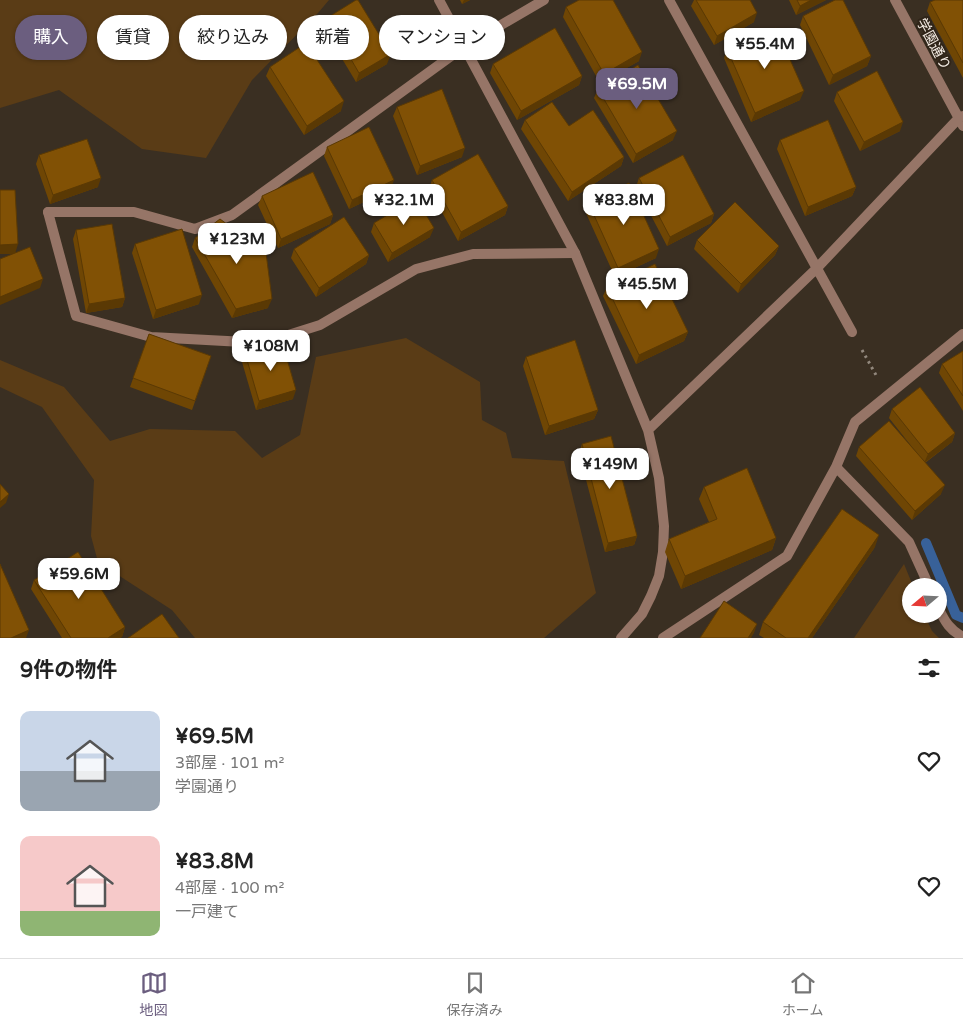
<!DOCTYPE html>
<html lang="ja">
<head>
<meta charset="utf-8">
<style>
  body { margin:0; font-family:"Varela Round","Noto Sans JP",sans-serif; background:#f6f6f6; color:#222; height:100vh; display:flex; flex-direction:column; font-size:19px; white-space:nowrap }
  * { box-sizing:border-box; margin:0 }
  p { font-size:16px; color:#767676 }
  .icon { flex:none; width:28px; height:28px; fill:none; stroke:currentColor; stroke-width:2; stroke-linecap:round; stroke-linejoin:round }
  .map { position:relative; height:638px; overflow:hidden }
  .drawer { display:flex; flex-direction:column; background:#fff; flex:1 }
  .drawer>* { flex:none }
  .guide { position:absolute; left:15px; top:15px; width:500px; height:45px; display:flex; gap:10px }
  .needle { width:32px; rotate:251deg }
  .buttons { position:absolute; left:902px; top:578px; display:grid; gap:10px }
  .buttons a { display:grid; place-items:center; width:45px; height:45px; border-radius:50%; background:#fff; box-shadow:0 1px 4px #0004; font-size:25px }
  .price { position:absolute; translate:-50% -42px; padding:0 11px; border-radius:10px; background:#fff; color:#222; font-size:16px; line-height:32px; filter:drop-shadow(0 1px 2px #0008) }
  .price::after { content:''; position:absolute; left:50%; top:30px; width:15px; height:11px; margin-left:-8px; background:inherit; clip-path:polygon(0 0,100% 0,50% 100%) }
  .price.active { background:#6b5e7f; color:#fff }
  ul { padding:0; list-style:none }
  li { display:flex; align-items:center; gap:15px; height:125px; padding:0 20px }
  li span { display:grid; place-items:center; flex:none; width:140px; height:100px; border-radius:10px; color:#555 }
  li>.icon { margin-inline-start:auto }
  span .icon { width:60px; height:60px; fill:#fffc; stroke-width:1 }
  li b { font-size:21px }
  h2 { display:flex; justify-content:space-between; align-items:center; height:60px; padding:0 20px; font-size:21px }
  .pill { padding:0 18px; border-radius:22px; background:#fff; box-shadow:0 1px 4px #0004; font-size:18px; line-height:45px }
  .pill.active { background:#6b5e7f; color:#fff }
  .tabs { display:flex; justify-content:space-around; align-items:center; height:70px; border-top:1px solid #e0e0e0; background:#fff; font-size:14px; color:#767676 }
  .tabs a { display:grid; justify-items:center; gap:2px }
  .tabs .active { color:#6b5e7f }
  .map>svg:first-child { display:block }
</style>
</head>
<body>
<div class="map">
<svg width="963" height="638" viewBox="0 0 963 638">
  <rect width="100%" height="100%" fill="#3a2f22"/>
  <path fill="#5a3c16" d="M 0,0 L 329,0 L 318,13 L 252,80 L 206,158 L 142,149 L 59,90 L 0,108 Z
    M 406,338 L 480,382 L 482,420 L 506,433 L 512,458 L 564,461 L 596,593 L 544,638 L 195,638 L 172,610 L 98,562 L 91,536 L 94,480 L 42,407 L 0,387 L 0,360 L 64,387 L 110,441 L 150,429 L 235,431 L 262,458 L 300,435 L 316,357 Z
    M 904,564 L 913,586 L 911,586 L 911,614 L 924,614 L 932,631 L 939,638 L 854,638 Z"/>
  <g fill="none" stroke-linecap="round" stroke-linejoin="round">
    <path stroke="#386199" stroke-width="10" d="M 926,543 L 956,615 L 963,618"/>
    <path stroke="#92887d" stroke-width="3" stroke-dasharray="2.5 4" stroke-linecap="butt" d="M 862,350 L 876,375"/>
    <path stroke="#967567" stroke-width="10" d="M 48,212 L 76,316 L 151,337 L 263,343 L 320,325 L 416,269 L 473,254 L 575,253"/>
    <path stroke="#967567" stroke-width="10" d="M 439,0 L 575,253 L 648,430 L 659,478 L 664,526 L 663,552 L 659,576 L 651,596 L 642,614 L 621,638
      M 669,0 L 852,332
      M 895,0 L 963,126
      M 48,212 L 134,212 L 195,229 L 232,215 L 465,46 L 544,0
      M 648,430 L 816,269 L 958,119 L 963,116
      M 836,467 L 909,542 L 929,586
      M 939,609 C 945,622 950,630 963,637
      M 663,638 L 787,556 L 836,467 L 855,422 L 963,334"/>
  </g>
  <path fill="#6f4604" d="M 460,0 L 470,0 L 462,4 Z
    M 694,0 L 750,0 L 754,22 L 714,45 L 691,6 Z
    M 789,0 L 826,0 L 796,15 Z
    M 963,0 L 963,78 L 927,11 L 930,2 Z
    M 566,7 L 639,61 L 600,83 L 563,17 Z
    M 803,16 L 871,56 L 867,66 L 829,85 L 800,25 Z
    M 327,18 L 387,64 L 356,82 L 323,27 Z
    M 727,49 L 800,100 L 751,122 L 724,58 Z
    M 493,64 L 582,76 L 579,85 L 517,120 L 490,73 Z
    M 270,67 L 341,111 L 304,135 L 266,76 Z
    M 598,89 L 673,140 L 633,163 L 594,98 Z
    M 837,92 L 900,131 L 860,151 L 834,101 Z
    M 397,107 L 462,157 L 417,175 L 393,116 Z
    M 525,120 L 569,126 L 624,157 L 621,166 L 568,201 L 521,129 Z
    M 780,140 L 856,187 L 852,196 L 805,216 L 777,149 Z
    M 327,147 L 391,189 L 349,209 L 324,156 Z
    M 39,155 L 98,187 L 50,204 L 36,164 Z
    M 639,178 L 714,214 L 711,223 L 667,246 L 636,187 Z
    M 432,180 L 508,206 L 505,215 L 458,241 L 429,189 Z
    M 262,196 L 333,215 L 330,224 L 278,248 L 258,205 Z
    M 588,202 L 656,258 L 615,277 L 585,211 Z
    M 374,223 L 430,237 L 388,262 L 371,232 Z
    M 76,230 L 125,298 L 122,307 L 86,313 L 73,239 Z
    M 195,238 L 268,308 L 232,318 L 192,247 Z
    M 697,240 L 779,246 L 775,255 L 738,293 L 694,249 Z
    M 135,244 L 199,304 L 153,319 L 132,253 Z
    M 294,249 L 369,255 L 366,264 L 316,297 L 291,258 Z
    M 607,287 L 688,332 L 684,341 L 636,364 L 603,296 Z
    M 149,334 L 211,356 L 192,410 L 130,387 Z
    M 963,351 L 963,411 L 939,373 L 942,364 Z
    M 245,353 L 293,399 L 256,410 L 242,362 Z
    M 526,357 L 598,410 L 594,419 L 545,435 L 523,366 Z
    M 892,409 L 955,433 L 952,442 L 925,463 L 941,494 L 912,520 L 856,456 L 859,447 L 916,452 L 889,418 Z
    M 582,444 L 637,536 L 634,545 L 605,552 L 579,453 Z
    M 704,487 L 776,538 L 772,550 L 681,589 L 665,552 L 669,539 L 709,522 L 699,499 Z
    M 875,547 L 812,638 L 764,638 L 759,635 L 763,622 Z
    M 34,580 L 125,627 L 122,637 L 119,638 L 62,638 L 31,589 Z"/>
  <path fill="#5a3904" d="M 464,0 L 470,0 L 462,4 Z
    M 811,0 L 826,0 L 796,15 L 800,6 Z
    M 757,13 L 754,22 L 714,45 L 717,36 Z
    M 642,52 L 639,61 L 600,83 L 604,74 Z
    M 391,54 L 387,64 L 356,82 L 359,73 Z
    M 871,56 L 867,66 L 829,85 L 833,75 Z
    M 582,76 L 579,85 L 517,120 L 521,111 Z
    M 804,91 L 800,100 L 751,122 L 755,113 Z
    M 344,101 L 341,111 L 304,135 L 307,126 Z
    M 903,122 L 900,131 L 860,151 L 864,142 Z
    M 677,131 L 673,140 L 633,163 L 636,154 Z
    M 465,148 L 462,157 L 417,175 L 420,166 Z
    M 624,157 L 621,166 L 568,201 L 572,192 Z
    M 101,178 L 98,187 L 50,204 L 53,195 Z
    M 394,180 L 391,189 L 349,209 L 352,200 Z
    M 856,187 L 852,196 L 805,216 L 808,207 Z
    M 508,206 L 505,215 L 458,241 L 461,232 Z
    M 714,214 L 711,223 L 667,246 L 670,237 Z
    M 333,215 L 330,224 L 278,248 L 281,239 Z
    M 434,228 L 430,237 L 388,262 L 392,253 Z
    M 18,244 L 15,254 L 0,254 L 0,245 Z
    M 779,246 L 775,255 L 738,293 L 741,284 Z
    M 659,249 L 656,258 L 615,277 L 618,268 Z
    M 369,255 L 366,264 L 316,297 L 319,288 Z
    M 43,279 L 40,288 L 0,305 L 0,297 Z
    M 202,295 L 199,304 L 153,319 L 156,310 Z
    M 125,298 L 122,307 L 86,313 L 89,304 Z
    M 272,299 L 268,308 L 232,318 L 236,309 Z
    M 688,332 L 684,341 L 636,364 L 639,355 Z
    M 296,390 L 293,399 L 256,410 L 259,401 Z
    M 598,410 L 594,419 L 545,435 L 549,426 Z
    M 955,433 L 952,442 L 924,463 L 928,454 Z
    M 945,485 L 941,494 L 912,520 L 915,511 Z
    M 9,494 L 6,503 L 0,508 L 0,502 Z
    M 879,535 L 875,547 L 812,638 L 808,638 Z
    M 637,536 L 634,545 L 605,552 L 608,543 Z
    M 776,538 L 772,550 L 681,589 L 685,576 Z
    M 757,624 L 754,633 L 751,638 L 748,638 Z
    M 125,627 L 122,637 L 119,638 L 108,638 Z
    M 29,630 L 26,638 L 11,638 Z"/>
  <path fill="#815105" stroke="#5a3904" d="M 356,0 L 358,0 L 391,54 L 359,73 L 327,18 Z
    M 579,0 L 613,0 L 642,52 L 604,74 L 566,7 Z
    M 696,0 L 750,0 L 757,13 L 717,36 Z
    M 797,0 L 811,0 L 800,6 Z
    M 835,0 L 843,0 L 871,56 L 833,75 L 803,16 Z
    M 935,0 L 963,0 L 963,63 L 930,2 Z
    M 555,28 L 582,76 L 521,111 L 493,64 Z
    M 776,28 L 804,91 L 755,113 L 727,49 Z
    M 306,43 L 344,101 L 307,126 L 270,67 Z
    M 638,65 L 677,131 L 636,154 L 598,89 Z
    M 877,71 L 903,122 L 864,142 L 837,92 Z
    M 442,89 L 465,148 L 420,166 L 397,107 Z
    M 552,102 L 569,126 L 593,110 L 624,157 L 572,192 L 525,120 Z
    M 828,120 L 856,187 L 808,207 L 780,140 Z
    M 369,127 L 394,180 L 352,200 L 327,147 Z
    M 87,139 L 101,178 L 53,195 L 39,155 Z
    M 478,154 L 508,206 L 461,232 L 432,180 Z
    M 683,155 L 714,214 L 670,237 L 639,178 Z
    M 313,172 L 333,215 L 281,239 L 262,196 Z
    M 629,183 L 659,249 L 618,268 L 588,202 Z
    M 0,190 L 15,190 L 18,244 L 0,245 Z
    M 416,198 L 434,228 L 392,253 L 374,223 Z
    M 735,202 L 779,246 L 741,284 L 697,240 Z
    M 344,217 L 369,255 L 319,288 L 294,249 Z
    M 220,219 L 266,253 L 272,299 L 236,309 L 195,238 Z
    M 112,224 L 125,298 L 89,304 L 76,230 Z
    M 182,229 L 202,295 L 156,310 L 135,244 Z
    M 30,247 L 43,279 L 0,297 L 0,259 Z
    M 655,264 L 688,332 L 639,355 L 607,287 Z
    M 149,334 L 211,356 L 195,401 L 133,378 Z
    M 575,340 L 598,410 L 549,426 L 526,357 Z
    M 282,342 L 296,390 L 259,401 L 245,353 Z
    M 963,351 L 963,396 L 942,364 Z
    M 920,387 L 955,433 L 928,454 L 892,409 Z
    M 889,421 L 945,485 L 915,511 L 859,447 Z
    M 611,436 L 637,536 L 608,543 L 582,444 Z
    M 747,468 L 776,538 L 685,576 L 669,539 L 717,519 L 704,487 Z
    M 0,484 L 9,494 L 0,502 Z
    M 842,509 L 879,535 L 808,638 L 786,638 L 763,622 Z
    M 78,552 L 125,627 L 108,638 L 71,638 L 34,580 Z
    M 0,564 L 29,630 L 11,638 L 0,638 Z
    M 724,601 L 757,624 L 748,638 L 700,638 Z
    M 162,614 L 179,638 L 128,638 Z"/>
  <g text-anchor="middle" stroke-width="4" stroke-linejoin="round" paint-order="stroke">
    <g font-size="14" fill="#f4ece4" stroke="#302519">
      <text transform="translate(934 44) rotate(62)" y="5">学園通り</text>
    </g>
  </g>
</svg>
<div class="buttons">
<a><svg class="needle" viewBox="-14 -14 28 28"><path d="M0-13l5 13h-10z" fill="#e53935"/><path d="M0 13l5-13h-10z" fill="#767676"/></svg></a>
</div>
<b class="price" style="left:765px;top:70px">¥55.4M</b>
<b class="price active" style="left:637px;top:110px">¥69.5M</b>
<b class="price" style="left:404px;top:226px">¥32.1M</b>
<b class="price" style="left:624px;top:226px">¥83.8M</b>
<b class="price" style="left:237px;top:265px">¥123M</b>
<b class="price" style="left:647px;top:310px">¥45.5M</b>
<b class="price" style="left:271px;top:372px">¥108M</b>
<b class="price" style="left:610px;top:490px">¥149M</b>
<b class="price" style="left:79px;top:600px">¥59.6M</b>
<div class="guide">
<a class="pill active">購入</a>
<a class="pill">賃貸</a>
<a class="pill">絞り込み</a>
<a class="pill">新着</a>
<a class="pill">マンション</a>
</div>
</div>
<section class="drawer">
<h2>9件の物件<svg class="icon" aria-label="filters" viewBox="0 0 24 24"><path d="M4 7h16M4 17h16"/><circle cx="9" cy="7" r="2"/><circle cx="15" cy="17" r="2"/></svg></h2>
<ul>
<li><span style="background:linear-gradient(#c9d6e8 60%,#9aa5b1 0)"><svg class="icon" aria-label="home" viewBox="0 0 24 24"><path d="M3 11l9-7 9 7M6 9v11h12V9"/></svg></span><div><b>¥69.5M</b><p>3部屋 · 101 m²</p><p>学園通り</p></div><svg class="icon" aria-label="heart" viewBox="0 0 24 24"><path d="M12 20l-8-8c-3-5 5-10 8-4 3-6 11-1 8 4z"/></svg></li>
<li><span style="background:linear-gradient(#f6c9c9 75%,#8fb573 0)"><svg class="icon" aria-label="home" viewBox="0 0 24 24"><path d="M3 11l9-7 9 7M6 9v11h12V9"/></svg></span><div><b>¥83.8M</b><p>4部屋 · 100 m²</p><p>一戸建て</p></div><svg class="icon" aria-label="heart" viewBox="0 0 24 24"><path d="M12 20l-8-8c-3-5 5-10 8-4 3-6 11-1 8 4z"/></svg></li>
</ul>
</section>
<nav class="tabs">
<a class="active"><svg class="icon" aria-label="map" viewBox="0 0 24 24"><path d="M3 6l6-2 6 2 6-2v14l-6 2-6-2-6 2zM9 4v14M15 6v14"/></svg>地図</a>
<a><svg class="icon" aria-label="saved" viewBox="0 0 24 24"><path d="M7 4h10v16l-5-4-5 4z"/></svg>保存済み</a>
<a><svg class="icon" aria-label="home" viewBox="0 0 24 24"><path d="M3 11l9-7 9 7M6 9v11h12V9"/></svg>ホーム</a>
</nav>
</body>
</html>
